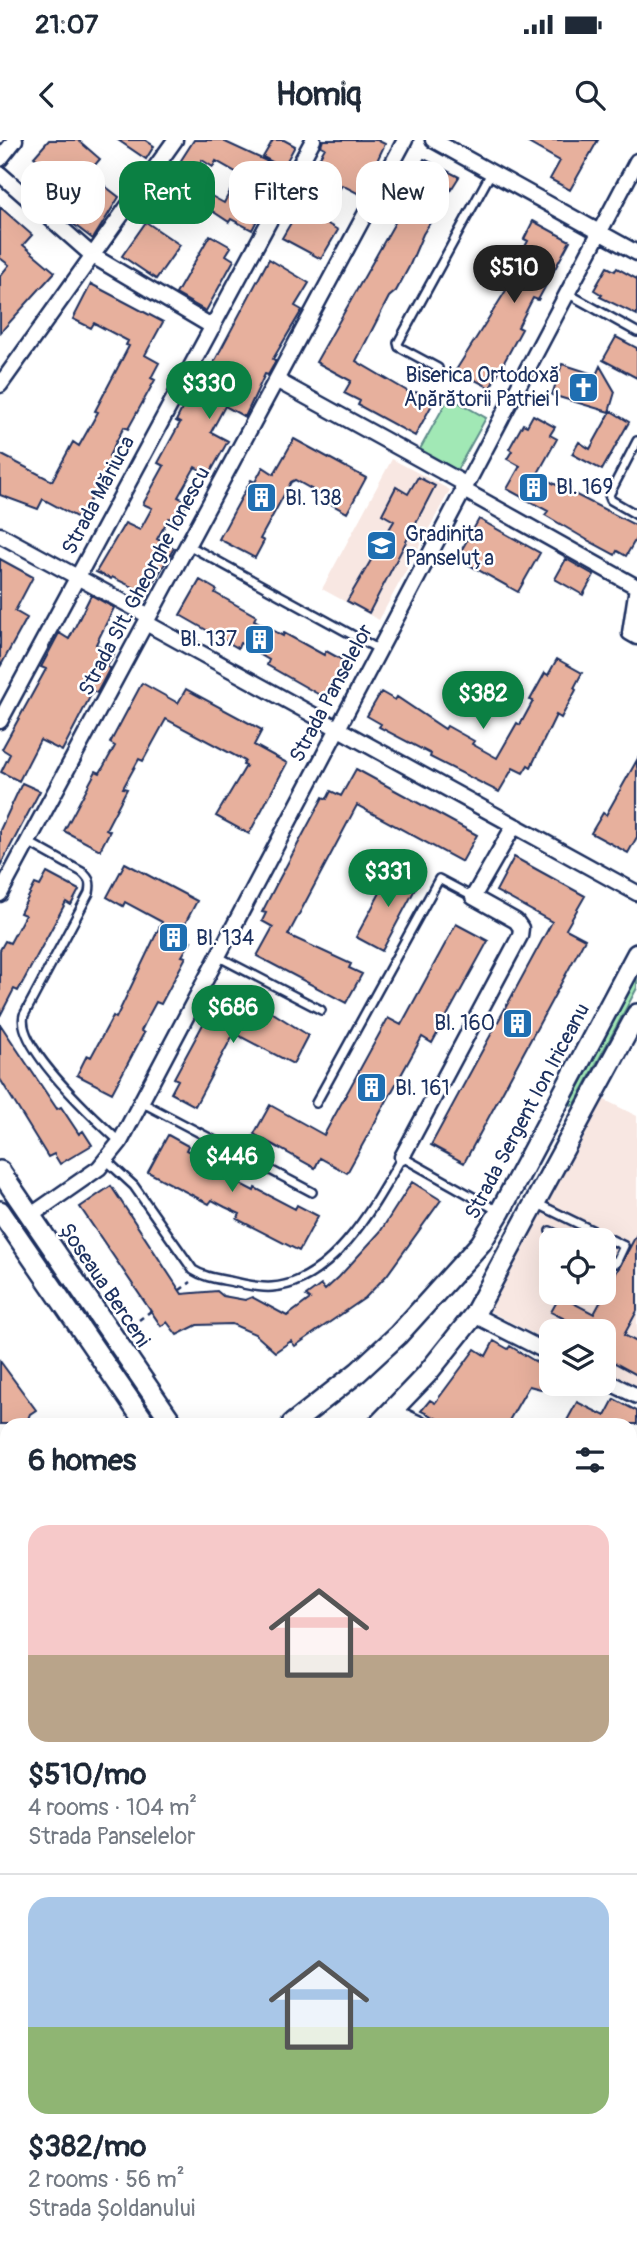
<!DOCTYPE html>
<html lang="en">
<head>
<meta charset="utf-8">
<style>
  body { margin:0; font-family:Pangolin,sans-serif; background:#f6f6f7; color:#1f2937; height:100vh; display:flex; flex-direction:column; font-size:26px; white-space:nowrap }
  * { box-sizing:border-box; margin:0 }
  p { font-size:23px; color:#747a83 }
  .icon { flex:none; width:38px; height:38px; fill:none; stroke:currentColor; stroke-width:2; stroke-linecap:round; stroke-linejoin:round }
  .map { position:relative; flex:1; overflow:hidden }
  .details { position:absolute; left:0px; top:1278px; width:637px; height:842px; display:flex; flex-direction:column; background:#fff; border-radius:21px 21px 0 0; box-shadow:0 7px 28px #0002 }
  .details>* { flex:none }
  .guide { position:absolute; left:21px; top:21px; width:595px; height:63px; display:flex; gap:14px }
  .buttons { position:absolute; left:539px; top:1088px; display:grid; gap:14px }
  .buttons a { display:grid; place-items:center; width:77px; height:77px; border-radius:14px; background:#fff; box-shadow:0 7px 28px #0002; font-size:35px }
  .price { position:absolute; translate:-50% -60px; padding:0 16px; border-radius:24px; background:#0b8043; color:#fff; font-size:23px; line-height:46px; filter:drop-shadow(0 2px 4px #0008) }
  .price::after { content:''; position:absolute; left:50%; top:42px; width:21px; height:16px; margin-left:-10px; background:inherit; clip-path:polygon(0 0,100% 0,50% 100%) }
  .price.active { background:#222; color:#fff }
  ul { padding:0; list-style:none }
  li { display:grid; align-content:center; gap:14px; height:371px; padding:0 28px }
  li+li { border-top:2px solid #e0e1e3 }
  li span { display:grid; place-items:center; height:217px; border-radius:21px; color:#555 }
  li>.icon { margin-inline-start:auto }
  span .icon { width:126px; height:126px; fill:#fffc; stroke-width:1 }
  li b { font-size:30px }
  h2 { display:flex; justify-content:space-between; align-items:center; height:84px; padding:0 28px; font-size:30px }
  .pill { padding:0 24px; border-radius:21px; background:#fff; box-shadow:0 7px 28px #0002; font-size:24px; line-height:63px }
  .pill.active { background:#0b8043; color:#fff }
  .status { display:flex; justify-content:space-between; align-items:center; height:49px; padding:0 35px; background:#fff; direction:ltr }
  .status svg { height:19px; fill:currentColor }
  header { display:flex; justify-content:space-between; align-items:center; height:91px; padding:0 28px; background:#fff; font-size:32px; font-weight:700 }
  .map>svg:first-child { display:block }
</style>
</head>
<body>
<div class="status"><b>21:07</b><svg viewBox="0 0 49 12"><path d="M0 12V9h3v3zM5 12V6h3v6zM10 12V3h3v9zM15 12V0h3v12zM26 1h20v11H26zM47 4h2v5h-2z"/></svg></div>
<header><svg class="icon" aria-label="back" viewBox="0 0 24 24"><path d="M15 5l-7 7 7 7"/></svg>Homiq<svg class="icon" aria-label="search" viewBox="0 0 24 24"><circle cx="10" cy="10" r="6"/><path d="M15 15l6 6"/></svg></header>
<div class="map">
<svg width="637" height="2119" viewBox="0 0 637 2119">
  <rect width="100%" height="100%" fill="#fff"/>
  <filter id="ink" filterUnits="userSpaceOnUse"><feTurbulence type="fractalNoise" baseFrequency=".0143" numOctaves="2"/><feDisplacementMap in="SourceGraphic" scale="14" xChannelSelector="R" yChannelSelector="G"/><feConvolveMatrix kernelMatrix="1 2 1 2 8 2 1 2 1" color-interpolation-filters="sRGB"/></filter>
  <g filter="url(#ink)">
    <path fill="#f8e7e2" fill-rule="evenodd" d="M 392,319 L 450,350 L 379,480 L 322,449 Z
      M 597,956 L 637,976 L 637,1246 L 604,1229 L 604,1192 L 551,1192 L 551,1203 L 489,1171 ZM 551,1101 L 604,1101 L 604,1153 L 551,1153 Z"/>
    <path fill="#a1e8b5" stroke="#5e8c8a" stroke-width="2" d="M 449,257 L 486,278 L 457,330 L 420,309 Z
      M 637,837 L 637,848 L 574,966 L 570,964 Z"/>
    <path fill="#e7b09d" stroke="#1b2f5e" stroke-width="2" fill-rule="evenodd" d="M 49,0 L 78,0 L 100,19 L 88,33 L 119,57 L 93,99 L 64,77 L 79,56 L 34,17 Z
      M 118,0 L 145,0 L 154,6 L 146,19 Z
      M 194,0 L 221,0 L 273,24 L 258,51 L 269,57 L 252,90 L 231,79 L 229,82 L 206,67 L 203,72 L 162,50 ZM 202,20 L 213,27 L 216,21 L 239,34 L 224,63 L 188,43 Z
      M 273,0 L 284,0 L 295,6 L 283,28 L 263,17 Z
      M 323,0 L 377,0 L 385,4 L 361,55 L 342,45 L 321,80 L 338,90 L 321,119 L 282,98 L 317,38 L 310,34 L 325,8 L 321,6 Z
      M 523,0 L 598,0 L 570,50 L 550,39 L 560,21 Z
      M 424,19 L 459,37 L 423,94 L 409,127 L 396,151 L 389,157 L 356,221 L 414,255 L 416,252 L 434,261 L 415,296 L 358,265 L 360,261 L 344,253 L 351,241 L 316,222 L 397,79 L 393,78 Z
      M 0,67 L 32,95 L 23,105 L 55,132 L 0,193 L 0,136 L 9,125 L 0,118 Z
      M 533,81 L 570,101 L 538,160 L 533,158 L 518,187 L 522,189 L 490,248 L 456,230 L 510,144 L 506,142 L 528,101 L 524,99 Z
      M 146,82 L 180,105 L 156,139 L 122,116 Z
      M 210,95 L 231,107 L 226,115 L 234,120 L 206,171 L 176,154 Z
      M 269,119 L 309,143 L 295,166 L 302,170 L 273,219 L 276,221 L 268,235 L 265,234 L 245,277 L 225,266 L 211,292 L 228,301 L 209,335 L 195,327 L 178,357 L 188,362 L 177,382 L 169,378 L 157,399 L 174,408 L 147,454 L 112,437 L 111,439 L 96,432 L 125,383 L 140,390 L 152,368 L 143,364 L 164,326 L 158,323 L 180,283 L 176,281 L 184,265 L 187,267 L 210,225 L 212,226 Z
      M 607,127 L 615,131 L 617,128 L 637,139 L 637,175 L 600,157 L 602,155 L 594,150 Z
      M 91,144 L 163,182 L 145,215 L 159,223 L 151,238 L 155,240 L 128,289 L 124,287 L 117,300 L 109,316 L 113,318 L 80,379 L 43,359 L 38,369 L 0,355 L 0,314 L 52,341 L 73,302 L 79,306 L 98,272 L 95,271 L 129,206 L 126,205 L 128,201 L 94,183 L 91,188 L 73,179 Z
      M 616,197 L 637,208 L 637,238 L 603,220 Z
      M 562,224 L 596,235 L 600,226 L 615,252 L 609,272 L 552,255 Z
      M 611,271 L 629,282 L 602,330 L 572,314 L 579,302 L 590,309 Z
      M 533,275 L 555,287 L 550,295 L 557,299 L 537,335 L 637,386 L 637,397 L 626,416 L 617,411 L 615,415 L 589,401 L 545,375 L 548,371 L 507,349 L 520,326 L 507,319 L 512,311 L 509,309 L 523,284 L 527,286 Z
      M 294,299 L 366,338 L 347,373 L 327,362 L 329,359 L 295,340 L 291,342 L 260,399 L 264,401 L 255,418 L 219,399 L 251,340 L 255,342 L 263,327 L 274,334 Z
      M 418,337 L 435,346 L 369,473 L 347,461 L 394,381 L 382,374 L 396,347 L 408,354 Z
      M 479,379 L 540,413 L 518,452 L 457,418 Z
      M 0,419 L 33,437 L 15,471 L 27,478 L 0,527 Z
      M 566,419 L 594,435 L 583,455 L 555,439 Z
      M 200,440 L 217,450 L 215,453 L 256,476 L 254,480 L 283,496 L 284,493 L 324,515 L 326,511 L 346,522 L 325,558 L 267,525 L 269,520 L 240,503 L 238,508 L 180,475 Z
      M 91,455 L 114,468 L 96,504 L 114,514 L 107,527 L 110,528 L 97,553 L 93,551 L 62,611 L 40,600 L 19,641 L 1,632 L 10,614 L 2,609 L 46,529 L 41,527 L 59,493 L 69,499 Z
      M 557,519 L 582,533 L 574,548 L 576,550 L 561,578 L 556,575 L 531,627 L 528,625 L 523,633 L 513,628 L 499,652 L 430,617 L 431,614 L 379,587 L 381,584 L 367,576 L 381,552 L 395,560 L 397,557 L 445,589 L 447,586 L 474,601 L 472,604 L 497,618 L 517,583 L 520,585 L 533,561 L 530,560 L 545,533 L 548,535 Z
      M 142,543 L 178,563 L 186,549 L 262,590 L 254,605 L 287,623 L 249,694 L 216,676 L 246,626 L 243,625 L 245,621 L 166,579 L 143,621 L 139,619 L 123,648 L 127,649 L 106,689 L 110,691 L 100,710 L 64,691 L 96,631 L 100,633 L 115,606 L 110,603 Z
      M 637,620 L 637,697 L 628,713 L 591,693 L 603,673 L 606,675 Z
      M 356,629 L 477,695 L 462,722 L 357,665 L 288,795 L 351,824 L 349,828 L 362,834 L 346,863 L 257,816 L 273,787 L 262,781 L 266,773 L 262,772 L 276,745 L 323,657 L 327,659 L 331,651 L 341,656 Z
      M 22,643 L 40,651 L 0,726 L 0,690 Z
      M 514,717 L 585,756 L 566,789 L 585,799 L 464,1023 L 431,1005 L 552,782 L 496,751 Z
      M 125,723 L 197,761 L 179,795 L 191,801 L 182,816 L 186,817 L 161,864 L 156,862 L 149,875 L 141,891 L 144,893 L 112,953 L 77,935 L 87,915 L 91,917 L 113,876 L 116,878 L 162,782 L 125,762 L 123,766 L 107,757 Z
      M 394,727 L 420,740 L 382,811 L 356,797 Z
      M 47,733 L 79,750 L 71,765 L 66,762 L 18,851 L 14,849 L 0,876 L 0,810 L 5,801 L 10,803 L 25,775 L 20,773 L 35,744 L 40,746 Z
      M 456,784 L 488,801 L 432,903 L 422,897 L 347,1033 L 320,1018 L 315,1028 L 254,994 L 270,965 L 324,995 L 388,878 L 401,885 Z
      M 215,862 L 241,875 L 247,864 L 263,872 L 265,868 L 308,895 L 293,924 L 234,893 L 195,966 L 171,953 L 178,940 L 174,938 Z
      M 0,884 L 57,969 L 61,967 L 79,994 L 83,991 L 92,1005 L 60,1024 L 54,1014 L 48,1017 L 0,939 Z
      M 168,995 L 188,1006 L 186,1010 L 227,1031 L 225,1036 L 254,1051 L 255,1048 L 295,1069 L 297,1065 L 318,1076 L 299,1111 L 237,1079 L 240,1074 L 225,1067 L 212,1060 L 209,1064 L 148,1032 Z
      M 412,1042 L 441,1060 L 387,1135 L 365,1158 L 295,1206 L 291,1201 L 275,1212 L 255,1194 L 232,1184 L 197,1185 L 177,1195 L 167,1182 L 161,1186 L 80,1067 L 111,1046 L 182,1154 L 217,1151 L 223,1156 L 245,1160 L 252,1157 L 287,1176 L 310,1159 L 306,1156 L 321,1145 L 325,1150 L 339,1137 L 380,1092 Z
      M 637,1094 L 637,1171 L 624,1195 L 637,1202 L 637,1235 L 604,1217 L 604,1192 L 590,1192 L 551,1172 L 560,1156 L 594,1174 Z
      M 494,1201 L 508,1209 L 510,1206 L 551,1231 L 541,1249 L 529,1246 L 507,1284 L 448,1284 L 421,1271 L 430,1260 L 435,1263 L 475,1209 L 486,1216 Z
      M 0,1221 L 36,1270 L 30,1274 L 26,1284 L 0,1284 Z
      M 614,1259 L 637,1271 L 637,1284 L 565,1284 L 577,1262 L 605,1276 Z"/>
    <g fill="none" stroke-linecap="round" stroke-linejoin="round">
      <defs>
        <path id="lane" d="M 567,153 L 637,192
          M 438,228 L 399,207 L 398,203 L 491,33
          M 637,301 L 609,355 L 611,360 L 637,375
          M 188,405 L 378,509
          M 28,702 L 82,732 C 90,739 91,743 89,753 L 24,875 C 15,906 97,981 120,1002
          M 217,816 L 321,870
          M 141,962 L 312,1052
          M 316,963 L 439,739 L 473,757
          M 107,1021 L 134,1046 L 193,1130 C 205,1138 220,1139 234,1142 C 247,1145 259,1148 272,1147 C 333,1143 375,1064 402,1017 L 500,1072
          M 536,1063 L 624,1106 L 616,1123 L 604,1117
          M 550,1091 L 570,1101"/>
        <path id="street" d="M 433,0 L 637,113
          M 0,19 L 15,0
          M 0,34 L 93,116 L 213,187
          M 276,240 L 465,344
          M 0,245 L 175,0
          M 462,349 L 637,447 L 630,493 L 637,497
          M 0,395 L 149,476
          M 146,483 L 637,753
          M 0,581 L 313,0
          M 0,754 L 405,0
          M 402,1017 L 520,796 L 521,788 L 516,781 L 473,757 L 511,691 L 518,687
          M 30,1076 L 99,1028 L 120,1002 L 637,21
          M 474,1175 L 551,1214
          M 604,1240 L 637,1256
          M 392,1271 L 420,1284
          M 630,1389 L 637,1393
          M 630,1534 L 637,1538
          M 630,1661 L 637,1664
          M 0,1760 L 7,1762
          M 630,1802 L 637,1805
          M 0,1821 L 7,1799
          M 630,1873 L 637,1876
          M 0,1891 L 7,1893
          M 0,2009 L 7,2012
          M 290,2112 L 309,2119"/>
        <path id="secondary" d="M 0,1031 L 173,1284
          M 0,1071 L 146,1284
          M 292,1284 L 358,1232 L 398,1195 L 481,1103 L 500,1072 L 637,814
          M 379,1284 L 426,1235 L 474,1175 L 637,874
          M 0,1404 L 7,1403
          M 0,1461 L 7,1460
          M 630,2094 L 637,2107"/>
      </defs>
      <use href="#lane" stroke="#1b2f5e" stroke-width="12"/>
      <use href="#street" stroke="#1b2f5e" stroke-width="19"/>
      <use href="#secondary" stroke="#1b2f5e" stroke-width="24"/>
      <path stroke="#1b2f5e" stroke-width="2.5" stroke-dasharray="5 5" stroke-linecap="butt" d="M 180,1150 L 191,1142
        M 139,1180 L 151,1171
        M 224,1284 L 226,1275"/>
      <use href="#lane" stroke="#fff" stroke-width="7"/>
      <use href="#street" stroke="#fff" stroke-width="14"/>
      <use href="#secondary" stroke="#fff" stroke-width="19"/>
    </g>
  </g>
  <defs>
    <symbol id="church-square" viewBox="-11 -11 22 22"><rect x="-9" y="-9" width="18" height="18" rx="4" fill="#1f6fb2" stroke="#fff"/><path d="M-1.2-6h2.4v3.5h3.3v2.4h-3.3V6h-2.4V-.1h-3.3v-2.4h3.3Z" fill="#fff"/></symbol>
    <symbol id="building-square" viewBox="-11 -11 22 22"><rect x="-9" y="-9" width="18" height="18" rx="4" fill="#1f6fb2" stroke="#fff"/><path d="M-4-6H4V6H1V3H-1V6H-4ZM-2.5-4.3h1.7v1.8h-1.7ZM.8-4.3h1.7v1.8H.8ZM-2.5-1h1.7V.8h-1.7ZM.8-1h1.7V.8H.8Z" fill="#fff"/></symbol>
    <symbol id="school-square" viewBox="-11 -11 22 22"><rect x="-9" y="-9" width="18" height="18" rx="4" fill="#1f6fb2" stroke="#fff"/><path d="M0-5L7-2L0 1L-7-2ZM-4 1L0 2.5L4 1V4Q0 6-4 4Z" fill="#fff"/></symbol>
  </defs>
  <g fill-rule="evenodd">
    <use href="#church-square" x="566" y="230" width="35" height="35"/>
    <use href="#building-square" x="516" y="330" width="35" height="35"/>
    <use href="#building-square" x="244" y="340" width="35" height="35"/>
    <use href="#school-square" x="364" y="388" width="35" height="35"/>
    <use href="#building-square" x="242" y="482" width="35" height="35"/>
    <use href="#building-square" x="156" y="780" width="35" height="35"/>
    <use href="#building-square" x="500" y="866" width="35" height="35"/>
    <use href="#building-square" x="354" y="930" width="35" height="35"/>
  </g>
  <g text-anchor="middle" stroke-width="5" stroke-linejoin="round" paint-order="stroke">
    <g font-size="21" fill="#1b2f5e" stroke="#fff" text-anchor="start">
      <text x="560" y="242" text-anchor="end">Biserica Ortodoxă<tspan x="560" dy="24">Apărătorii Patriei I</tspan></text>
      <text x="556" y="354">Bl. 169</text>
      <text x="285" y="365">Bl. 138</text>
      <text x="405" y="401">Gradinita<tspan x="405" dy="24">Panseluța</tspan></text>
      <text x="237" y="506" text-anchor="end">Bl. 137</text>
      <text x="196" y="805">Bl. 134</text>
      <text x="495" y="890" text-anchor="end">Bl. 160</text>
      <text x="395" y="955">Bl. 161</text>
    </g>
    <g font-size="21" fill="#1b2f5e" stroke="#fff">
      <text transform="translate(98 355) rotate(-62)" y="7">Strada Măriuca</text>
      <text transform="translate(144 441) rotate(-62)" y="7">Strada Slt. Gheorghe Ionescu</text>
      <text transform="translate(331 553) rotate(-62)" y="7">Strada Panselelor</text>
      <text transform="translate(527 971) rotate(-62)" y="7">Strada Sergent Ion Iriceanu</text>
      <text transform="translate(105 1145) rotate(56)" y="7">Șoseaua Berceni</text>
    </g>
  </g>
</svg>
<div class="buttons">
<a><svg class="icon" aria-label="locate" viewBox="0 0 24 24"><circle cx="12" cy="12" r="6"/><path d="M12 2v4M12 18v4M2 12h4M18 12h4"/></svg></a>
<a><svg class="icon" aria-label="layers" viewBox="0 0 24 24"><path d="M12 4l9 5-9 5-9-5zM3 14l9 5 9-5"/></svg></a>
</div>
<b class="price active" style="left:514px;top:165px">$510</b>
<b class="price" style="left:209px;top:281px">$330</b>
<b class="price" style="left:483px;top:591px">$382</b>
<b class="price" style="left:388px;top:769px">$331</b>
<b class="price" style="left:233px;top:905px">$686</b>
<b class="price" style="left:232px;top:1054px">$446</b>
<div class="guide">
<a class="pill">Buy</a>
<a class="pill active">Rent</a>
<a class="pill">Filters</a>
<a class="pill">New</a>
</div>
<section class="details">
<h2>6 homes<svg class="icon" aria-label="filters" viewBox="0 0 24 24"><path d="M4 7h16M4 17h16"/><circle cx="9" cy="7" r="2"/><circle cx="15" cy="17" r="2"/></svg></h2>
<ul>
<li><span style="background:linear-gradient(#f6c9c9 60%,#b9a48a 0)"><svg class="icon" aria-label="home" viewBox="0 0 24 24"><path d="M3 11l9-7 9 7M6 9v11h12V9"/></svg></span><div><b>$510/mo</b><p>4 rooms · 104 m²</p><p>Strada Panselelor</p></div></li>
<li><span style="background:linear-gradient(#a9c7e8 60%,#8fb573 0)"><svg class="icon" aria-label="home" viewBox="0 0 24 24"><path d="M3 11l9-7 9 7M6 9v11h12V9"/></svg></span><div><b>$382/mo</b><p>2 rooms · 56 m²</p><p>Strada Șoldanului</p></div></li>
</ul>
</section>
</div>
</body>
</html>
